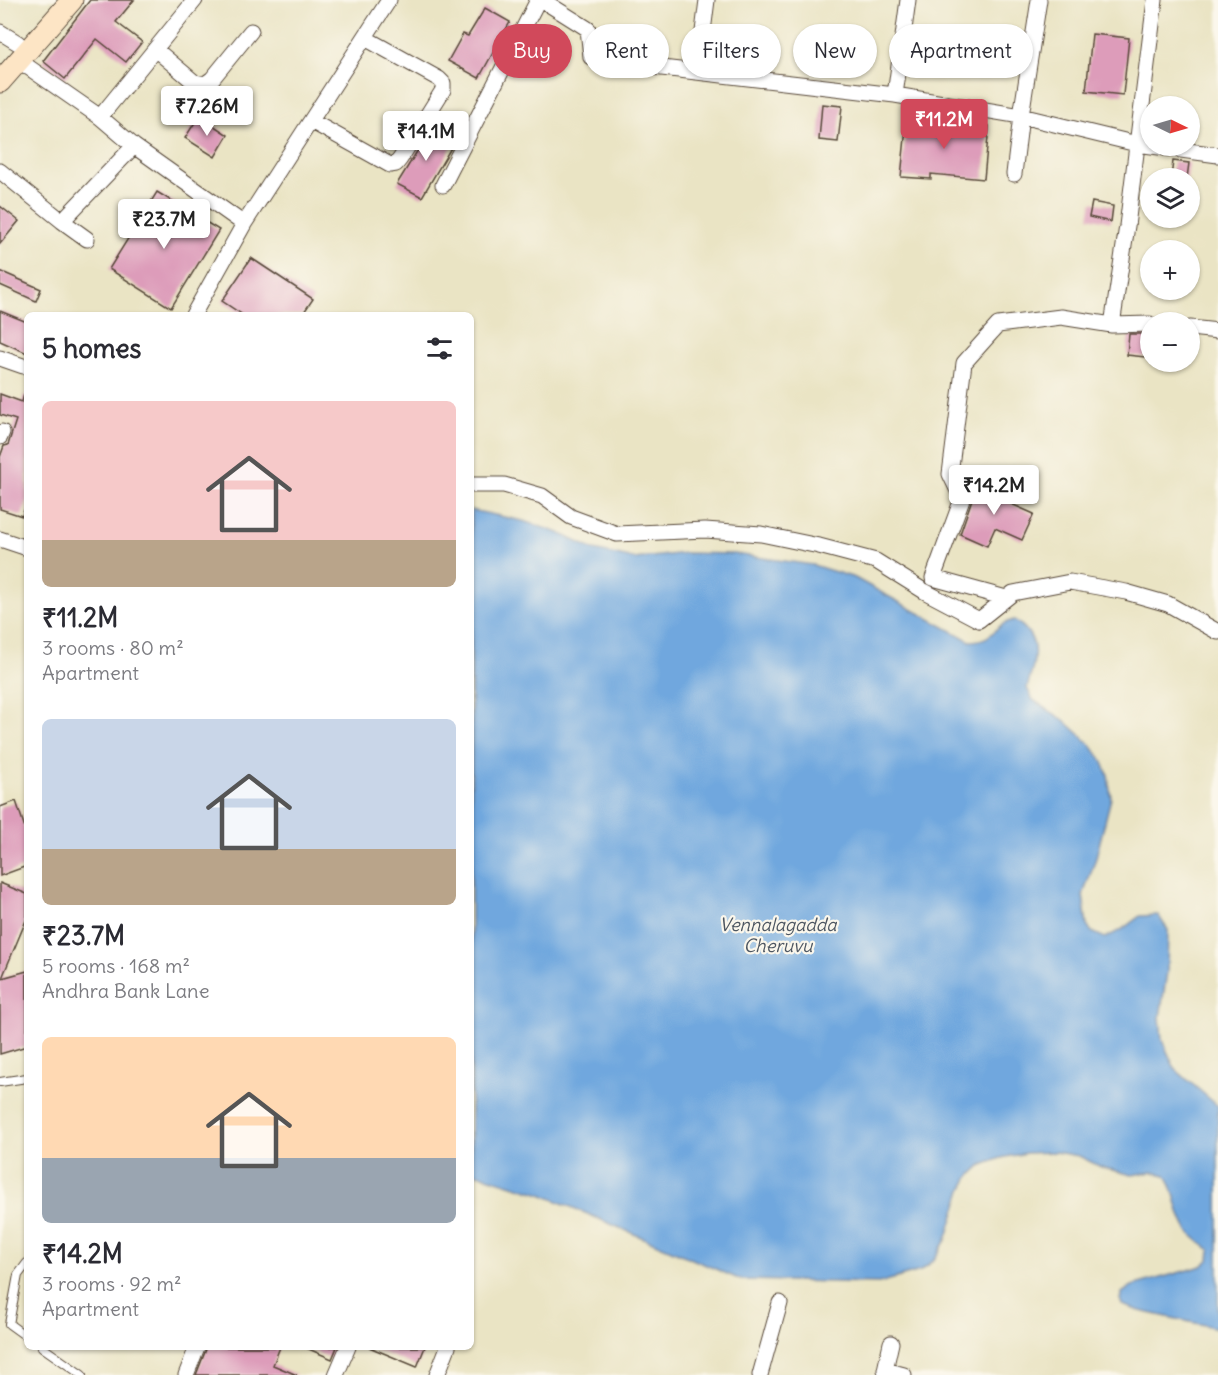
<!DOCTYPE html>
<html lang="en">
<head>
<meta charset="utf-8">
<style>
  body { margin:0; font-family:Delius,sans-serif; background:#f2f2f3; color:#2b2b33; height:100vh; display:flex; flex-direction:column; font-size:22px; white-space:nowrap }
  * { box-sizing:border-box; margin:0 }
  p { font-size:20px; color:#7c7c81 }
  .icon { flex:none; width:33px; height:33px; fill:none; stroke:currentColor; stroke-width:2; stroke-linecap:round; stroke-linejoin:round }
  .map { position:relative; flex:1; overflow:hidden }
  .side { position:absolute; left:24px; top:312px; width:450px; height:1038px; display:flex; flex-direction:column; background:#fff; border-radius:9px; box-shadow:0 2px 4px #0004 }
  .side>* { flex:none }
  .banner { position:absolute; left:492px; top:24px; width:570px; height:54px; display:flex; gap:12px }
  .needle { width:39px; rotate:95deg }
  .controls { position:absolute; left:1140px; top:96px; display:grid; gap:12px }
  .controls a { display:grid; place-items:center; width:60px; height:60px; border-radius:50%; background:#fff; box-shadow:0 2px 4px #0004; font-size:30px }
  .price { position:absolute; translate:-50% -51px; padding:0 14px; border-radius:6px; background:#fff; color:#222; font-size:20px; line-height:39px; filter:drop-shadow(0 2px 3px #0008) }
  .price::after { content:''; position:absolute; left:50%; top:36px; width:18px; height:14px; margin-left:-9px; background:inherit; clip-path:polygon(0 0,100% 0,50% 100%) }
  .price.on { background:#d1495b; color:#fff }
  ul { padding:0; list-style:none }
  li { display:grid; align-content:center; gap:12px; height:318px; padding:0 18px }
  li span { display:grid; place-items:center; height:186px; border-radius:9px; color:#555 }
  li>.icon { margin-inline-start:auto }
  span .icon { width:108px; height:108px; fill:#fffc; stroke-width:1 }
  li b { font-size:26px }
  h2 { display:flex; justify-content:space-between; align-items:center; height:72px; padding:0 18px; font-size:26px }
  .tag { padding:0 21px; border-radius:27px; background:#fff; box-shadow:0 2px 4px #0004; font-size:21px; line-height:54px }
  .tag.on { background:#d1495b; color:#fff }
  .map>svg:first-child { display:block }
</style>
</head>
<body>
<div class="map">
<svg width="1218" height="1375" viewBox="0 0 1218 1375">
  <rect width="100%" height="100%" fill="#fbf7ec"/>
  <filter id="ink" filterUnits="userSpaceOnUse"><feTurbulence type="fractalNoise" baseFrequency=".0167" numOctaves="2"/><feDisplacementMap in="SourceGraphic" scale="12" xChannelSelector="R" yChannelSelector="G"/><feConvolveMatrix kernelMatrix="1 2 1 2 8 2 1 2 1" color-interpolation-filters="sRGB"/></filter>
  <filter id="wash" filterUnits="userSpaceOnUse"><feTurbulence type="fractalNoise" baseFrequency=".008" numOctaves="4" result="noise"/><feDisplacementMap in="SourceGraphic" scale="24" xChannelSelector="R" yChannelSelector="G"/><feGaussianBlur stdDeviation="1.35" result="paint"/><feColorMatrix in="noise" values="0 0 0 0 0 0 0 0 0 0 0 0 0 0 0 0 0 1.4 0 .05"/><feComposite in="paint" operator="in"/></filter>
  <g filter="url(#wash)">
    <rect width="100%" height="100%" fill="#eae4c4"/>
    <path fill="#6fa7de" stroke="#55687e" stroke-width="1.5" d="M 471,510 L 523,521 L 559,533 L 594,550 L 634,559 L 685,553 L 735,554 L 813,565 L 855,578 L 970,641 C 995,641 992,625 1014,620 C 1043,638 1035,661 1027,688 L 1033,700 L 1064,720 L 1089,743 L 1102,760 L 1108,775 L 1111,798 L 1095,861 L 1083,895 L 1087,926 L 1092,932 L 1105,938 L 1121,930 L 1140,916 L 1158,915 L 1168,930 L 1167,972 L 1160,1017 L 1162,1040 L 1175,1069 L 1218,1106 L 1218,1328 L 1140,1311 L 1122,1305 L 1120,1299 L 1122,1293 L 1132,1286 L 1202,1266 L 1209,1260 L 1210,1250 C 1203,1243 1191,1237 1186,1228 C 1176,1211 1176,1191 1166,1175 L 1152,1172 L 1132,1175 L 1101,1167 L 1079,1156 L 1055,1152 L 1026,1153 L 1001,1158 L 982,1165 L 969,1177 L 962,1190 L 946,1240 L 933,1261 L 920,1271 L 879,1283 L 741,1280 L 541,1194 L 471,1172 Z"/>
    <g id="blocks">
      <path fill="#dd9cba" d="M 90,0 L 134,0 L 116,22 L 142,42 L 126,62 L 97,39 L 65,79 L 43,61 Z
        M 485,8 L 510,22 L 479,78 L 448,61 L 463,34 L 468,36 Z
        M 1092,34 L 1129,38 L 1123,95 L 1086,91 Z
        M 822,104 L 842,106 L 838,142 L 819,140 Z
        M 199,116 L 228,135 L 215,157 L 185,138 Z
        M 907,118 L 989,126 L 984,179 L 931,174 L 931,179 L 901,177 Z
        M 432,127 L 455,141 L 422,197 L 397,184 Z
        M 1173,161 L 1189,163 L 1187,178 L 1171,178 Z
        M 157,192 L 219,230 L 171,308 L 109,269 Z
        M 1092,202 L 1113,206 L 1111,222 L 1089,217 Z
        M 0,206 L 19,221 L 0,244 Z
        M 251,258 L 313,299 L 302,315 L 243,315 L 222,301 Z
        M 0,271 L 41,289 L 36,301 L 0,285 Z
        M 0,311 L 27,322 L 27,353 L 0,341 Z
        M 1129,334 L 1148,334 L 1145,357 L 1127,355 Z
        M 0,394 L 22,402 L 24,395 L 27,396 L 27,502 L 22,516 L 0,509 L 0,457 L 4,446 L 8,445 L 16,420 L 0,415 Z
        M 978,482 L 1011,497 L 1009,503 L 1034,514 L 1022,540 L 995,528 L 987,546 L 960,534 Z
        M 16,801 L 27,834 L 27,866 L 0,876 L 0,807 Z
        M 0,883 L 27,894 L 27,918 L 2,978 L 27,971 L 27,1046 L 0,1054 Z
        M 207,1347 L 280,1347 L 273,1365 L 297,1375 L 196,1375 Z
        M 304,1347 L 337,1347 L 332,1359 Z
        M 369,1347 L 425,1347 L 417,1367 Z"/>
    </g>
  </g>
  <g filter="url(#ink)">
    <use href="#blocks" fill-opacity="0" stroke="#554637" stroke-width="1.5"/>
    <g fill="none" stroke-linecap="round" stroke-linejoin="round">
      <defs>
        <path id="service" d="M 0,1082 L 27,1078
          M 27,1263 L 18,1275 L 9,1324 L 27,1337
          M 42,1347 L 82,1375"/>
        <path id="minor" d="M 542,0 L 588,29 L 591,57 L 610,62 L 895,95 L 1021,116 L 1039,0
          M 0,32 L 18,43
          M 155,49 L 194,82 L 205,84 L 212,79 L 251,31
          M 18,60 L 100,117 L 134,146 L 244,224
          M 698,71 L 707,0
          M 895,95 L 908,0
          M 100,117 L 195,0
          M 311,121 L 390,165 L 396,164 L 400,159 L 443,90 L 443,83 L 439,79 L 365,38
          M 0,171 L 62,221
          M 1014,174 L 1021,116 L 1137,144 L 1218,155
          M 443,185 L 538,0
          M 87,239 L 62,221 L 134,146
          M 193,315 L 244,224 L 389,0
          M 1150,324 L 1112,325 L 1127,226 L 1155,0
          M 1190,328 L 1218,331
          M 0,358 L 23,366
          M 0,437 L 2,432
          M 471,485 L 504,485 L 542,496 L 571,517 L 617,534 L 705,530 L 761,534 L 819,546 L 876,561 L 924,591 L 979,620 L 1013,593 L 1070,582 L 1126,592 L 1168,604 L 1218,632
          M 0,539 L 27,548
          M 1006,598 L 933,578 L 962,499 L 950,474 L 964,363 L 998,325 L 1061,317 L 1112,325
          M 891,1343 L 885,1370 L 904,1375
          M 186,1375 L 197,1347
          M 336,1375 L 348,1347
          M 437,1375 L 448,1347
          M 760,1375 L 780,1303"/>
        <path id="secondary" d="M 0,82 L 72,0"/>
      </defs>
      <use href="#service" stroke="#554637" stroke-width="10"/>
      <use href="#minor" stroke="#554637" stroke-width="17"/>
      <use href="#secondary" stroke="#554637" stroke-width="23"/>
      <use href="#service" stroke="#fff" stroke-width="8"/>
      <use href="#minor" stroke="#fff" stroke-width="15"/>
      <use href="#secondary" stroke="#fde5c5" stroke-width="21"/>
    </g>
  </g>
  <g text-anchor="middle" stroke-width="4.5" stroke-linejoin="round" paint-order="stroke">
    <g font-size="18" font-style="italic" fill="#4d5661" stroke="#fbf7ec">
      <text x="778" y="931">Vennalagadda<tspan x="778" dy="21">Cheruvu</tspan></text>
    </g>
  </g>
</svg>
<div class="controls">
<a><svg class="needle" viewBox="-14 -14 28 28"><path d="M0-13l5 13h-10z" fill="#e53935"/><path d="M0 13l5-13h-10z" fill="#7c7c81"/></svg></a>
<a><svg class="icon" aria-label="layers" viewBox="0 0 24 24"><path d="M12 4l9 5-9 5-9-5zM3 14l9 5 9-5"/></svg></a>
<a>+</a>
<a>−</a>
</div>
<b class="price" style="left:207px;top:137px">₹7.26M</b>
<b class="price on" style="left:944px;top:150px">₹11.2M</b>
<b class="price" style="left:426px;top:162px">₹14.1M</b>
<b class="price" style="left:164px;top:250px">₹23.7M</b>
<b class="price" style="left:994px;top:516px">₹14.2M</b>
<div class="banner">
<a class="tag on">Buy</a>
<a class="tag">Rent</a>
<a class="tag">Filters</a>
<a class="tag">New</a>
<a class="tag">Apartment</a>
</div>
<section class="side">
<h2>5 homes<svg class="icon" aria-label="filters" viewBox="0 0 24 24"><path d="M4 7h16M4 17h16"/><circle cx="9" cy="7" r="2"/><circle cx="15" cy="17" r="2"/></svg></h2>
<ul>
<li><span style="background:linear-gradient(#f6c9c9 75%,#b9a48a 0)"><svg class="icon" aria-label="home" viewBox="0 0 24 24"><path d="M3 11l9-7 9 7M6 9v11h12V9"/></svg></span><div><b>₹11.2M</b><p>3 rooms · 80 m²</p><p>Apartment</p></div></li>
<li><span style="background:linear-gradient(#c9d6e8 70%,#b9a48a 0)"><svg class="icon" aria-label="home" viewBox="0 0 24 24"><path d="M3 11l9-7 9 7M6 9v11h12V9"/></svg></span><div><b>₹23.7M</b><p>5 rooms · 168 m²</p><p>Andhra Bank Lane</p></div></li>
<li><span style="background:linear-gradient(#ffd9b3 65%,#9aa5b1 0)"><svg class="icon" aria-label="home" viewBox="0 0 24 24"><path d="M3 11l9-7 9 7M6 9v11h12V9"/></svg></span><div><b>₹14.2M</b><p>3 rooms · 92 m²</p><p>Apartment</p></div></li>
</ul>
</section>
</div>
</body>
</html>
